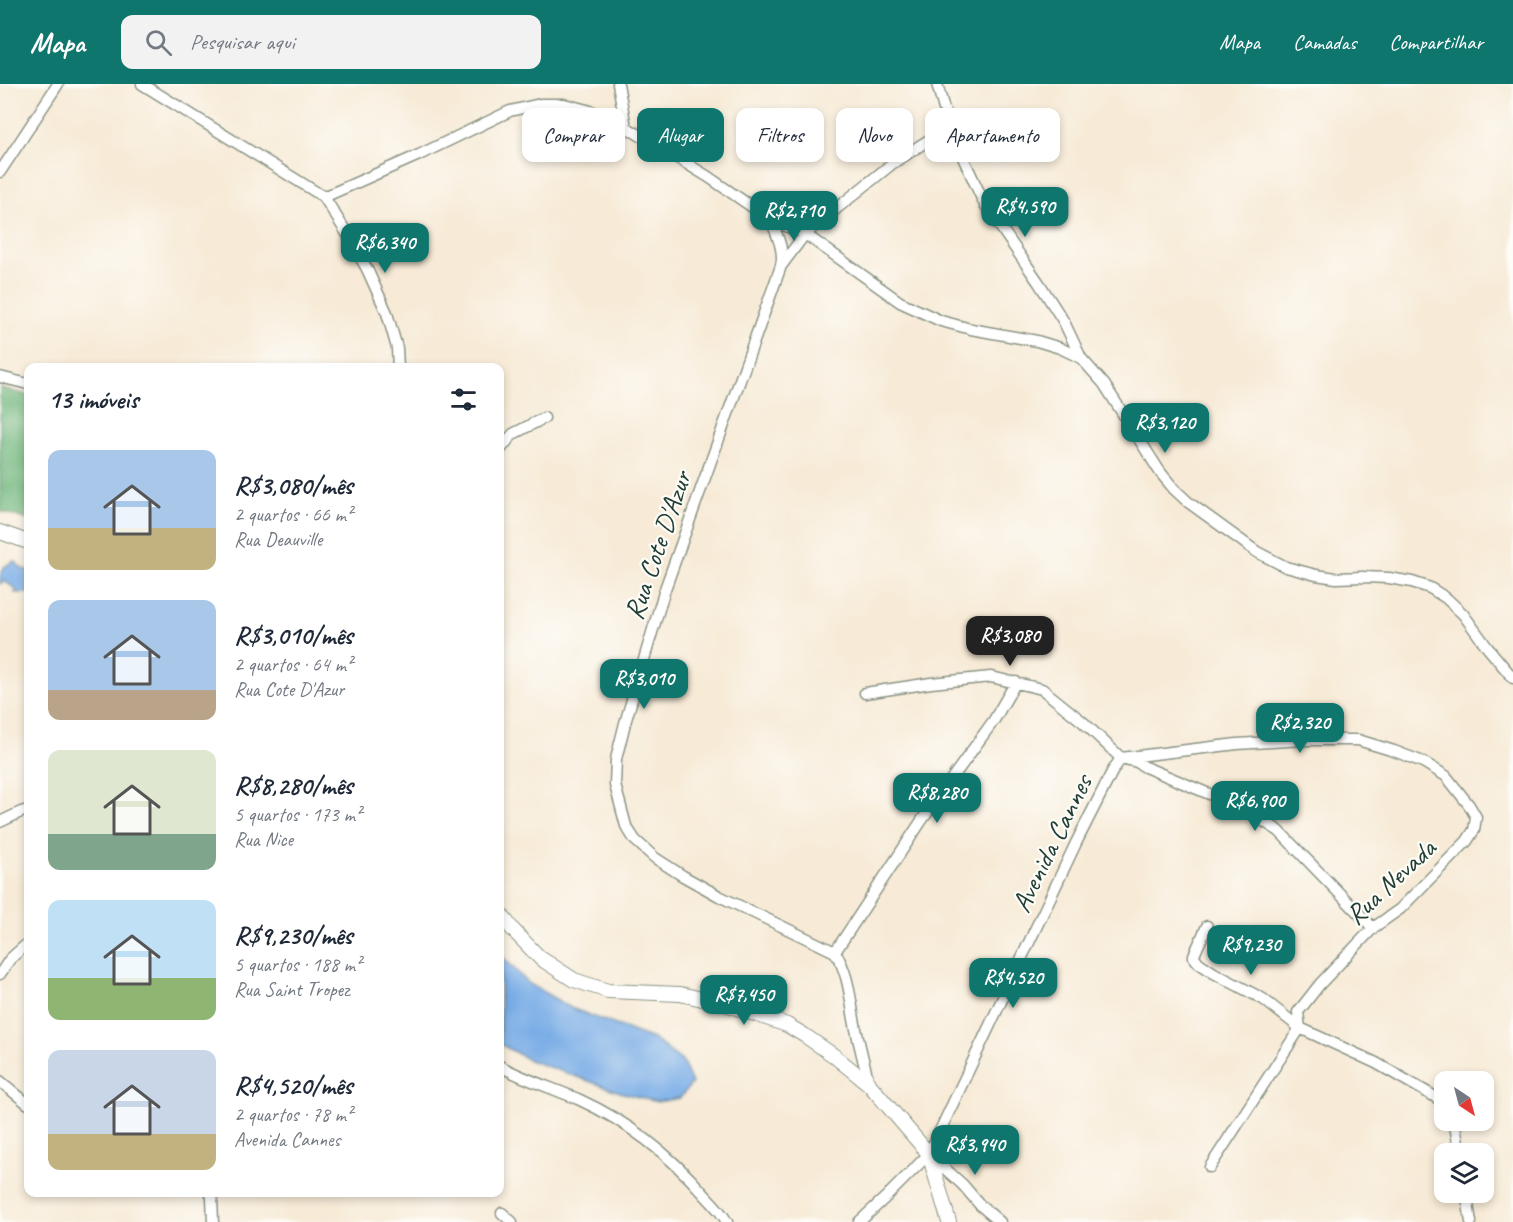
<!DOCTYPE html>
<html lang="pt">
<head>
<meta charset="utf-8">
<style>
  body { margin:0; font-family:Caveat,sans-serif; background:#f2f2f3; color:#1f2937; height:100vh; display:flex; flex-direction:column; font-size:22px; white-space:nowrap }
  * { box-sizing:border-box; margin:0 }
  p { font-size:20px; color:#747a83 }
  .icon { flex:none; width:33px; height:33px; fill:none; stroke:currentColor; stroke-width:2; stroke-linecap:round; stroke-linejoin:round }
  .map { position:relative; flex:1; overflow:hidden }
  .side { position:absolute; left:24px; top:279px; width:480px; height:834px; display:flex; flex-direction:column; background:#fff; border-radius:12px; box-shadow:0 3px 9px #0003 }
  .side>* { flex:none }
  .top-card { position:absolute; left:522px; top:24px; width:570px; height:54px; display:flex; gap:12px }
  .needle { width:39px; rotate:144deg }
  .controls { position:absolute; left:1434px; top:987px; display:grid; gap:12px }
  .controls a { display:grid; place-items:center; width:60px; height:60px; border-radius:12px; background:#fff; box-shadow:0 3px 9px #0003; font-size:30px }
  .price { position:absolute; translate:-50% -51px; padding:0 14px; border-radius:12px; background:#0f766e; color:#fff; font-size:20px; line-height:39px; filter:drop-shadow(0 2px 3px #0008) }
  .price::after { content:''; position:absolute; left:50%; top:36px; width:18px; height:14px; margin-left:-9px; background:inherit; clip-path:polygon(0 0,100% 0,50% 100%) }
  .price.selected { background:#222; color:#fff }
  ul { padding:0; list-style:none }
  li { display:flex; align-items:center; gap:18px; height:150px; padding:0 24px }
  li span { display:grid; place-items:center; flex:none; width:168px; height:120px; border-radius:12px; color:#555 }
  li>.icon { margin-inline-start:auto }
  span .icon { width:72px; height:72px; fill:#fffc; stroke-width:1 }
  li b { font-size:26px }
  h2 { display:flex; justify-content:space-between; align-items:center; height:72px; padding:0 24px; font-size:26px }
  .pill { padding:0 21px; border-radius:12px; background:#fff; box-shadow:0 3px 9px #0003; font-size:21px; line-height:54px }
  .pill.selected { background:#0f766e; color:#fff }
  header { display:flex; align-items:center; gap:36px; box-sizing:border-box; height:84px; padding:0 30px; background:#0f766e; color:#fff }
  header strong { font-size:28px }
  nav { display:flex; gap:33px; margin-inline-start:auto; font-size:21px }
  .search { width:420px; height:54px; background:#f2f2f3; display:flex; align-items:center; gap:15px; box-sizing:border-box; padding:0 21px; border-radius:12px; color:#747a83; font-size:22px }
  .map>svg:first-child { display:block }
</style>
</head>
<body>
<header>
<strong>Mapa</strong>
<div class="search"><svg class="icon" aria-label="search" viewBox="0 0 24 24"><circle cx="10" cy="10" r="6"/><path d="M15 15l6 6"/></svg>Pesquisar aqui</div>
<nav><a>Mapa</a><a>Camadas</a><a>Compartilhar</a></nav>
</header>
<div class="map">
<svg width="1513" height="1138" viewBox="0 0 1513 1138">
  <rect width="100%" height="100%" fill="#fdfcf7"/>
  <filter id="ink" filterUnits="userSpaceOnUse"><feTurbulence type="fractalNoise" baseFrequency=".0167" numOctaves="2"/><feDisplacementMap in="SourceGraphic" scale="12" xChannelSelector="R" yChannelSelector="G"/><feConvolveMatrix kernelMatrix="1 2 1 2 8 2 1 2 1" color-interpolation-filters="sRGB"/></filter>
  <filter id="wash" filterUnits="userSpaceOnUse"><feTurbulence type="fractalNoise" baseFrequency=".008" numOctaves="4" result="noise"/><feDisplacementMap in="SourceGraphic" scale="24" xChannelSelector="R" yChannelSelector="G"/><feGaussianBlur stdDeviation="1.35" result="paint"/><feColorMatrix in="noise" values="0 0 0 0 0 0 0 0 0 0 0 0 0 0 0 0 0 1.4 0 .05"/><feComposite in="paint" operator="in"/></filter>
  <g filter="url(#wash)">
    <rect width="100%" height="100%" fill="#f7ead6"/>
    <path fill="#6fb67b" stroke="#477a58" stroke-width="1.5" d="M 0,304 L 28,311 L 28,436 L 0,427 Z"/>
    <path fill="#7aade6" stroke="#4c758d" stroke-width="1.5" d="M 15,477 L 22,485 L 28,486 L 28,509 L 15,509 L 16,505 L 4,497 L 0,500 C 0,486 1,483 15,477 Z
      M 500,870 L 528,899 L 571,924 L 653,955 L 682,977 L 692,999 L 680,1014 L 657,1018 L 620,1008 L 529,976 L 500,960 Z"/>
  </g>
  <g filter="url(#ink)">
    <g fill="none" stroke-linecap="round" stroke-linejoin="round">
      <defs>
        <path id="minor" d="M 142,0 L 324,113 L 348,151 L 367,185 L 387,229 L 397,264 L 398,284
          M 618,0 L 626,43
          M 937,0 L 949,43 L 984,119 L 1039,199 L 1064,238 L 1081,274
          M 0,88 L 58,0
          M 324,113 L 419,71 L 510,27 L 540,20 L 564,20 L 591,27 L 626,43 L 707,92 L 771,136 L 805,150 L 900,218 L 941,237 L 971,245 L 1037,257 L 1060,264 L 1081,274 L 1104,300 L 1160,388 L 1174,405 L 1188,418 L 1257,468 L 1286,483 L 1316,491 L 1336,494 L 1363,493 L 1389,494 L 1412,498 L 1430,504 L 1446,514 L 1463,530 L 1487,563 L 1513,594
          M 771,136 C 776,149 785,167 781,181
          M 0,293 L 28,300
          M 500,366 L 513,350 L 544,334
          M 865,609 L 931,599 L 991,593 L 1042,605 L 1083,638 L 1121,674 L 1137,678 L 1145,683 L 1245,725 L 1279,747 L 1373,844
          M 1121,674 L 1237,660 L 1303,656 L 1358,656 L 1394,667 L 1423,678 L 1446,692 L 1469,721 L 1476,733 L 1474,746 L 1467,757 L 1400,825 L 1373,844 L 1320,900 L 1298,928 L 1300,944 L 1210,1083
          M 0,738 L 21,728 L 28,726
          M 1207,842 L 1194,871 L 1194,873 L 1199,879 L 1214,889 L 1263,915 L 1300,944 L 1376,979 L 1444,1018
          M 835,868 L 922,736 L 994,636 L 1016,598
          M 0,890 L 10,875 L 28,859
          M 500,982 C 525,996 553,1004 580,1016 C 628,1038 669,1070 704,1110 C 712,1119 721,1127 727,1138
          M 0,997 L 28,1020
          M 869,1000 C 864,978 858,957 854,935 C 850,912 848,888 835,868 L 719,812 L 683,792 L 655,774 L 635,756 L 626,742 L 615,701 L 616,675 L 625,639 L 665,505 L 781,182 L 805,150 L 893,79 L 949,43
          M 1454,1036 L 1460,1070
          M 929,1070 L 963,1101 L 980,1121 L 1000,1138
          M 210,1108 L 212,1113 L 213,1138
          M 1466,1108 L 1471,1138
          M 502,1129 L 512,1138
          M 859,1138 L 885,1114 L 929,1070 L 1076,759 L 1112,688 L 1121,674"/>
        <path id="tertiary" d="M 0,448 L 28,458
          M 500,829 L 513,846 L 540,874 L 574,896 L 608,907 L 680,910 L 725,920 L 787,941 L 804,951 L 833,971 L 869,1000 L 929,1070 L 949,1138"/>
      </defs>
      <use href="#minor" stroke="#8b9485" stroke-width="13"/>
      <use href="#tertiary" stroke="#8b9485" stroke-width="16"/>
      <use href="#minor" stroke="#fff" stroke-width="10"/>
      <use href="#tertiary" stroke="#fff" stroke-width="14"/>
    </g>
  </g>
  <g text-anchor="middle" stroke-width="4.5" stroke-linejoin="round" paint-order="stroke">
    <g font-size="28" fill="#1f3d34" stroke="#fdfcf7">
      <text transform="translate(657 461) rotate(-71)" y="10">Rua Cote D'Azur</text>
      <text transform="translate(1051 759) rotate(-64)" y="10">Avenida Cannes</text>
      <text transform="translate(1390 797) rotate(-43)" y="10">Rua Nevada</text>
    </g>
  </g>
</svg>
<div class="controls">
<a><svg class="needle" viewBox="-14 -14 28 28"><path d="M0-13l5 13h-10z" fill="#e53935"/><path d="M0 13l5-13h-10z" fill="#747a83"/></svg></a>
<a><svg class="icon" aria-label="layers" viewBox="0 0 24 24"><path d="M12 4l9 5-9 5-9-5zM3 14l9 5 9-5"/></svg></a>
</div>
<b class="price" style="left:1025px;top:154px">R$4,590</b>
<b class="price" style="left:794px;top:158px">R$2,710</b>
<b class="price" style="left:385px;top:190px">R$6,340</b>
<b class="price" style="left:1165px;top:370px">R$3,120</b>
<b class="price selected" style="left:1010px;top:583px">R$3,080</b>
<b class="price" style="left:644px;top:626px">R$3,010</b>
<b class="price" style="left:1300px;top:670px">R$2,320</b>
<b class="price" style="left:937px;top:740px">R$8,280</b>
<b class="price" style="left:1255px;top:748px">R$6,900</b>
<b class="price" style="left:1251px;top:892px">R$9,230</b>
<b class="price" style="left:1013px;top:925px">R$4,520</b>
<b class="price" style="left:744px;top:942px">R$7,450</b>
<b class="price" style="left:975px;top:1092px">R$3,940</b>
<div class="top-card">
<a class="pill">Comprar</a>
<a class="pill selected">Alugar</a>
<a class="pill">Filtros</a>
<a class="pill">Novo</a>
<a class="pill">Apartamento</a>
</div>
<section class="side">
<h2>13 imóveis<svg class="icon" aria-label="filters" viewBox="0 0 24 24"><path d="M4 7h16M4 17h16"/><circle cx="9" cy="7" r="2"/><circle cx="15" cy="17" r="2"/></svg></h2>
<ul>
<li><span style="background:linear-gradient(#a9c7e8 65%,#c2b280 0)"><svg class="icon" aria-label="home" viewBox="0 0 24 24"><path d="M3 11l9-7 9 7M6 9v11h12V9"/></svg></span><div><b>R$3,080/mês</b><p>2 quartos · 66 m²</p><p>Rua Deauville</p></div></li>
<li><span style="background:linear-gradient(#a9c7e8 75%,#b9a48a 0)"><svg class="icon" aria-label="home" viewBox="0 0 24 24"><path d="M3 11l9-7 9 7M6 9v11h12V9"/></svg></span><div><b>R$3,010/mês</b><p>2 quartos · 64 m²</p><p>Rua Cote D'Azur</p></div></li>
<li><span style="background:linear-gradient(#dfe7d0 70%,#7fa58c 0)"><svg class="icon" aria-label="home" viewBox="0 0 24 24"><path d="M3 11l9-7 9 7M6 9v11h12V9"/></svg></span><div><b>R$8,280/mês</b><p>5 quartos · 173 m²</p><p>Rua Nice</p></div></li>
<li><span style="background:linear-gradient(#bfe0f5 65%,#8fb573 0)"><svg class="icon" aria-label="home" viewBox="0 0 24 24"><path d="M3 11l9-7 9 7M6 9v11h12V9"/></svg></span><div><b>R$9,230/mês</b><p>5 quartos · 188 m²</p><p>Rua Saint Tropez</p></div></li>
<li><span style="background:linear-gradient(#c9d6e8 70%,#c2b280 0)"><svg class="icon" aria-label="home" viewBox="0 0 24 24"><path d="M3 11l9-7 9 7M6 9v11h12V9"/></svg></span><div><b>R$4,520/mês</b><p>2 quartos · 78 m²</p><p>Avenida Cannes</p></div></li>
</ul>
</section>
</div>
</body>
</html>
